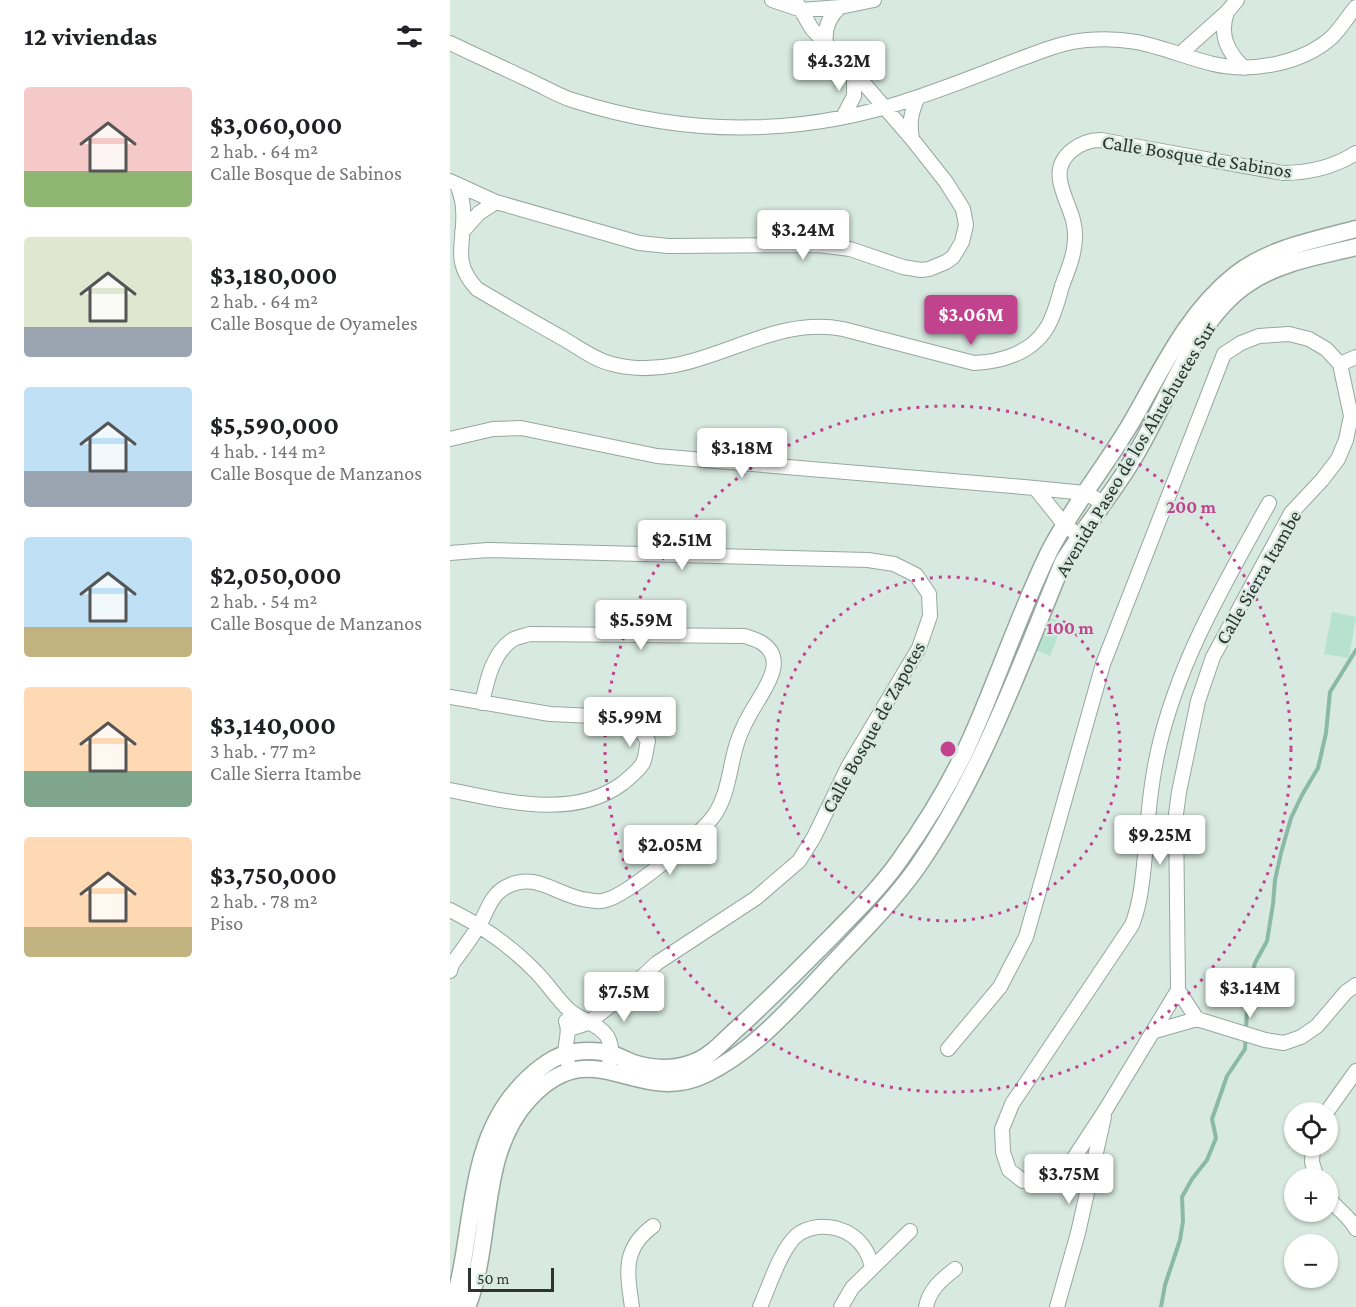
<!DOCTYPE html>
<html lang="es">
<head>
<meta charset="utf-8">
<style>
  body { margin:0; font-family:"Crimson Pro",serif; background:#f6f6f6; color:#202124; height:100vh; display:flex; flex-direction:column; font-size:22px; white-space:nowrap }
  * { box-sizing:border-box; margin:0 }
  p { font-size:20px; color:#757577 }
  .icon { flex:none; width:33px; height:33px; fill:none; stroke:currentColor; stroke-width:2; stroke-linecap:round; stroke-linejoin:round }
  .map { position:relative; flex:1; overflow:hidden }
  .drawer { display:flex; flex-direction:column; background:#fff; width:450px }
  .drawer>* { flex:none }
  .tools { position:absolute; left:834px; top:1102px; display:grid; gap:12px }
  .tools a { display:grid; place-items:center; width:54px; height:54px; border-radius:50%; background:#fff; box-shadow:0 2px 4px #0004; font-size:30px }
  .scale { position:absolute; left:18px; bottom:15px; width:86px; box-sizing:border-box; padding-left:6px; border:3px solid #2c3330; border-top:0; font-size:16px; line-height:21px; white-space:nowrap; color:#2c3330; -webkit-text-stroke:4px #d7e9e1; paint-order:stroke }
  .price { position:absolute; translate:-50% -51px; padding:0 14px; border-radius:6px; background:#fff; color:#222; font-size:20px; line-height:39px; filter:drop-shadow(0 2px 3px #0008) }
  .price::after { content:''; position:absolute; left:50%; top:36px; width:18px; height:14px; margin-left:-9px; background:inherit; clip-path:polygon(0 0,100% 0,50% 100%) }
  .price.active { background:#c1428d; color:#fff }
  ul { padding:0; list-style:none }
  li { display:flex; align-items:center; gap:18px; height:150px; padding:0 24px }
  li span { display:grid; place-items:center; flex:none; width:168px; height:120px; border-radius:6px; color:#555 }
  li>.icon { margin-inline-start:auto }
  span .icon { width:72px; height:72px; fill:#fffc; stroke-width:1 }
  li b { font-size:26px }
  h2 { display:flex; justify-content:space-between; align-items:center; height:72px; padding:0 24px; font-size:26px }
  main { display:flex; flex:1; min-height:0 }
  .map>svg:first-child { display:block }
</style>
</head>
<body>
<main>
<section class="drawer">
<h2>12 viviendas<svg class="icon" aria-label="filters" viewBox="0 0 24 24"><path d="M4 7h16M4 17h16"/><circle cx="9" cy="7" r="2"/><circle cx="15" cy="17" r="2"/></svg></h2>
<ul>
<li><span style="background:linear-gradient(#f6c9c9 70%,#8fb573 0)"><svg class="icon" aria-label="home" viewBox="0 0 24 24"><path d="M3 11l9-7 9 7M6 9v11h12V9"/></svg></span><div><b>$3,060,000</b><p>2 hab. · 64 m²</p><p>Calle Bosque de Sabinos</p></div></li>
<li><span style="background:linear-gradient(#dfe7d0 75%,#9aa5b1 0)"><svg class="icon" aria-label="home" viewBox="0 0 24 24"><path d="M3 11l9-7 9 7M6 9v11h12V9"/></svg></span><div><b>$3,180,000</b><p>2 hab. · 64 m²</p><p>Calle Bosque de Oyameles</p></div></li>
<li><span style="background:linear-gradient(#bfe0f5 70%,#9aa5b1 0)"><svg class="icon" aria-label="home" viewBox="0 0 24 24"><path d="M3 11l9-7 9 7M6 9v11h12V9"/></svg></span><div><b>$5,590,000</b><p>4 hab. · 144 m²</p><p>Calle Bosque de Manzanos</p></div></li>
<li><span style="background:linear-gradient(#bfe0f5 75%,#c2b280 0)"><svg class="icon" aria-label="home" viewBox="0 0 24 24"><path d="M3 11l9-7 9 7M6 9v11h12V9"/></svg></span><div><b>$2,050,000</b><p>2 hab. · 54 m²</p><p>Calle Bosque de Manzanos</p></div></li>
<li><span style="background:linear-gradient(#ffd9b3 70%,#7fa58c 0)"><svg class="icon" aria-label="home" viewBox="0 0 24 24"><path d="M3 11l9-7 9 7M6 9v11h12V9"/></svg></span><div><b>$3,140,000</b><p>3 hab. · 77 m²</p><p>Calle Sierra Itambe</p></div></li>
<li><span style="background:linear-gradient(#ffd9b3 75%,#c2b280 0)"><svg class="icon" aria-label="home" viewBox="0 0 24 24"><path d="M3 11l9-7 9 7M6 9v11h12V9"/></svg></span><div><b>$3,750,000</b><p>2 hab. · 78 m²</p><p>Piso</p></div></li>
</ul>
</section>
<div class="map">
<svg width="906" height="1307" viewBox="0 0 906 1307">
  <rect width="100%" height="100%" fill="#d7e9e1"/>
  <path fill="#b7e2d0" d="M 882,612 L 906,617 L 899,658 L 874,654 Z
    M 597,617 L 613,623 L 600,656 L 583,649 Z"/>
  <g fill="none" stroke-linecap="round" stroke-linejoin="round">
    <path stroke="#8ab9a6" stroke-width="4" d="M 711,1307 L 715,1285 L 730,1240 L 733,1221 L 732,1197 L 742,1179 L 757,1160 L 766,1138 L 762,1119 L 777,1076 L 795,1049 L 798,990 L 805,963 L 817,941 L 823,904 L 825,880 L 831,853 L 841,818 L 852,795 L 868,768 L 876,733 L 880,692 L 906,650"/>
    <defs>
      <path id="minor" d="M 322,0 L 352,10 L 390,7 L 424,0
        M 777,12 C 769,35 777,51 794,68
        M 0,43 C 28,56 55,69 83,82 C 96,88 109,96 122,100 C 237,137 353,137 468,97 C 501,86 534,73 567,60 C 590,52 612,42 637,40 C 689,35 716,52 763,64 C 801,73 852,64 882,37 C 891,28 898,16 906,7
        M 376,45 C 374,29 378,17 390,7
        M 730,54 L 777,12 L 787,0
        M 393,117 L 404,96 L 404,72
        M 462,139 C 459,123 461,112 468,97
        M 0,181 L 46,202 L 189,243 L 218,246 L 368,245 L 400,249 L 453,267 L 471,270 L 479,269 L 496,262 L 503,257 L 512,242 L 516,225 L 513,209 L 496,182 L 462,139 L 404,72 L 362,29 L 345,0
        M 8,186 C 10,193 13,201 13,209 C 16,242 0,260 27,289 C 56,306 85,323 114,339 C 129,348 145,360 162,364 C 248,386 311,313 393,329 L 524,363 C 551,362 581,353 596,329 C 604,317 608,300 612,286 C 618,270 625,254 625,237 C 626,216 613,200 610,180 C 606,156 630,140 651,140 L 833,173 C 859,173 884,167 906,153
        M 12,232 L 29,213 L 46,202
        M 890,364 L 906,357
        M 0,439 L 43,429 L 71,428 L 207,456 L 585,488 L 635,493 L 654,503
        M 585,488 L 614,524 L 629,536
        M 0,553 L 38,550 L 418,560 L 444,564 L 466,575 L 479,594 L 480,616 L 469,648 L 399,765 L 364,837 L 349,861 L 306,898 L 207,963 L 165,1002 L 138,1023 L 119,1029
        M 0,697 L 100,714 L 166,717 L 187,725 L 198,741 C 196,748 196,757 193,763 C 188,771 180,777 173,783 C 124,820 55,801 0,790
        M 0,910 C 32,926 61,946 86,972 C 98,984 107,999 119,1010 C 131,1021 148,1023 157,1036 C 162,1045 162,1054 159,1063
        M 0,971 L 2,964 C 11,952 20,940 28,927 C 37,913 40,895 56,887 C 86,870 108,897 138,900 C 143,901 151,902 156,900 C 179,894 247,837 263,817 C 279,795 279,768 287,743 C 292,727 300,713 309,699 C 319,682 335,658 312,643 C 308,640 300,638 295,636 L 80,634 C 74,636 67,637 62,640 C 42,654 37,681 32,703
        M 728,990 L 747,1019
        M 116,1021 C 122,1035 111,1045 118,1063
        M 705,1031 L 747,1019 L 815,1040 L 834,1043 L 851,1037 L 867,1026 L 896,992 L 906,985
        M 498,1049 L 550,987 L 576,937 L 653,664 L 774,354 L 791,343 L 809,336 L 839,334 L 859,339 L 876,349 L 890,364 L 901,416 L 896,440 L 888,459 L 872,480 L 841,513 L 763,657 L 748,701 L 729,792 L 726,814 L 728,990 L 656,1109 L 622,1161 L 606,1176 L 591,1182 L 573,1181 L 559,1170 L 553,1152 L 552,1129 L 562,1104 L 682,925 C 692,899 693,873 696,845 C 698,814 701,782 708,751 C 728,661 775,583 819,503
        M 876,1113 L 906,1071
        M 863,1146 L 862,1162 L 867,1179
        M 878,1197 C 887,1210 897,1213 906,1229
        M 182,1307 C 177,1272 172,1249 203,1226
        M 310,1307 C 319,1287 330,1251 346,1236 C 352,1231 360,1228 368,1227 C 395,1225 416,1240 422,1267
        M 391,1307 L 402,1288 L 460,1231
        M 476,1307 C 479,1290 492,1279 505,1269
        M 607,1307 L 628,1233 L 654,1117"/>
      <path id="tertiary" d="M 2,1307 C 25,1237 15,1149 67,1090 C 78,1077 99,1058 116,1054 C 129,1050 149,1050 161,1054 C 169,1056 176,1060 183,1063 C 202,1069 223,1070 242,1063 C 261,1057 276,1038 290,1026 C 322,997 352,966 383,935 C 406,911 430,888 449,861 C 477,822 503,779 522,736 C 549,675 570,612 599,552 C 622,507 655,467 681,423 C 711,371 737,313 785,275 C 819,248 865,240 906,229
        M 17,1307 C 44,1241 27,1154 80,1098 C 145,1029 186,1108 256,1074 C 300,1053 335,1014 368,979 C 401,943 437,909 466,869 C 531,776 570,666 613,562 C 634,528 659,498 680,464 C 716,408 742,320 799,283 C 830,262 870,256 906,247"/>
    </defs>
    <use href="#minor" stroke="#96a7a0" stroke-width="16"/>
    <use href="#tertiary" stroke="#96a7a0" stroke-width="19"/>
    <use href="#minor" stroke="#fff" stroke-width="14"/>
    <use href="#tertiary" stroke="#fff" stroke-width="16"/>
  </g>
  <g fill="none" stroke="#c1428d" stroke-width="3" stroke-dasharray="3 6">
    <circle cx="498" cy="749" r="172"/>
    <circle cx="498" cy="749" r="343"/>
  </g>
  <g text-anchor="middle" stroke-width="5" stroke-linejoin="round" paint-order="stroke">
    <g font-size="20" fill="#2c3330" stroke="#d7e9e1">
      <text transform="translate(747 156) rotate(9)" y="7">Calle Bosque de Sabinos</text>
      <text transform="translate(685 449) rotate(-59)" y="7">Avenida Paseo de los Ahuehuetes Sur</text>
      <text transform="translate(808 577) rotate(-60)" y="7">Calle Sierra Itambe</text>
      <text transform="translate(423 727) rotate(-61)" y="7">Calle Bosque de Zapotes</text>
    </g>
  </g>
  <circle cx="498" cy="749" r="9" fill="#c1428d" stroke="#d7e9e1" stroke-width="3"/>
  <g font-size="18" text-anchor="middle" font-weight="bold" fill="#c1428d" stroke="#d7e9e1" stroke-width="5" stroke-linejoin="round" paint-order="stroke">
    <text x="741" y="513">200 m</text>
    <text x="620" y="634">100 m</text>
  </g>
</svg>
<div class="tools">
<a><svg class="icon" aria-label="locate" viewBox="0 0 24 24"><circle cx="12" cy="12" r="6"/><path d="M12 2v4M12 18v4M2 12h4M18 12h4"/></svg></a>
<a>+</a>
<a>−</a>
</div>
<div class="scale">50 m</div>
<b class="price" style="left:389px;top:92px">$4.32M</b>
<b class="price" style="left:353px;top:261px">$3.24M</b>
<b class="price active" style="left:521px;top:346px">$3.06M</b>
<b class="price" style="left:292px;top:479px">$3.18M</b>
<b class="price" style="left:232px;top:571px">$2.51M</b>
<b class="price" style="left:191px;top:651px">$5.59M</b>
<b class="price" style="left:180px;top:748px">$5.99M</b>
<b class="price" style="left:710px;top:866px">$9.25M</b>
<b class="price" style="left:220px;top:876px">$2.05M</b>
<b class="price" style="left:800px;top:1019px">$3.14M</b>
<b class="price" style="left:174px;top:1023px">$7.5M</b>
<b class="price" style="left:619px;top:1205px">$3.75M</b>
</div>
</main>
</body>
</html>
